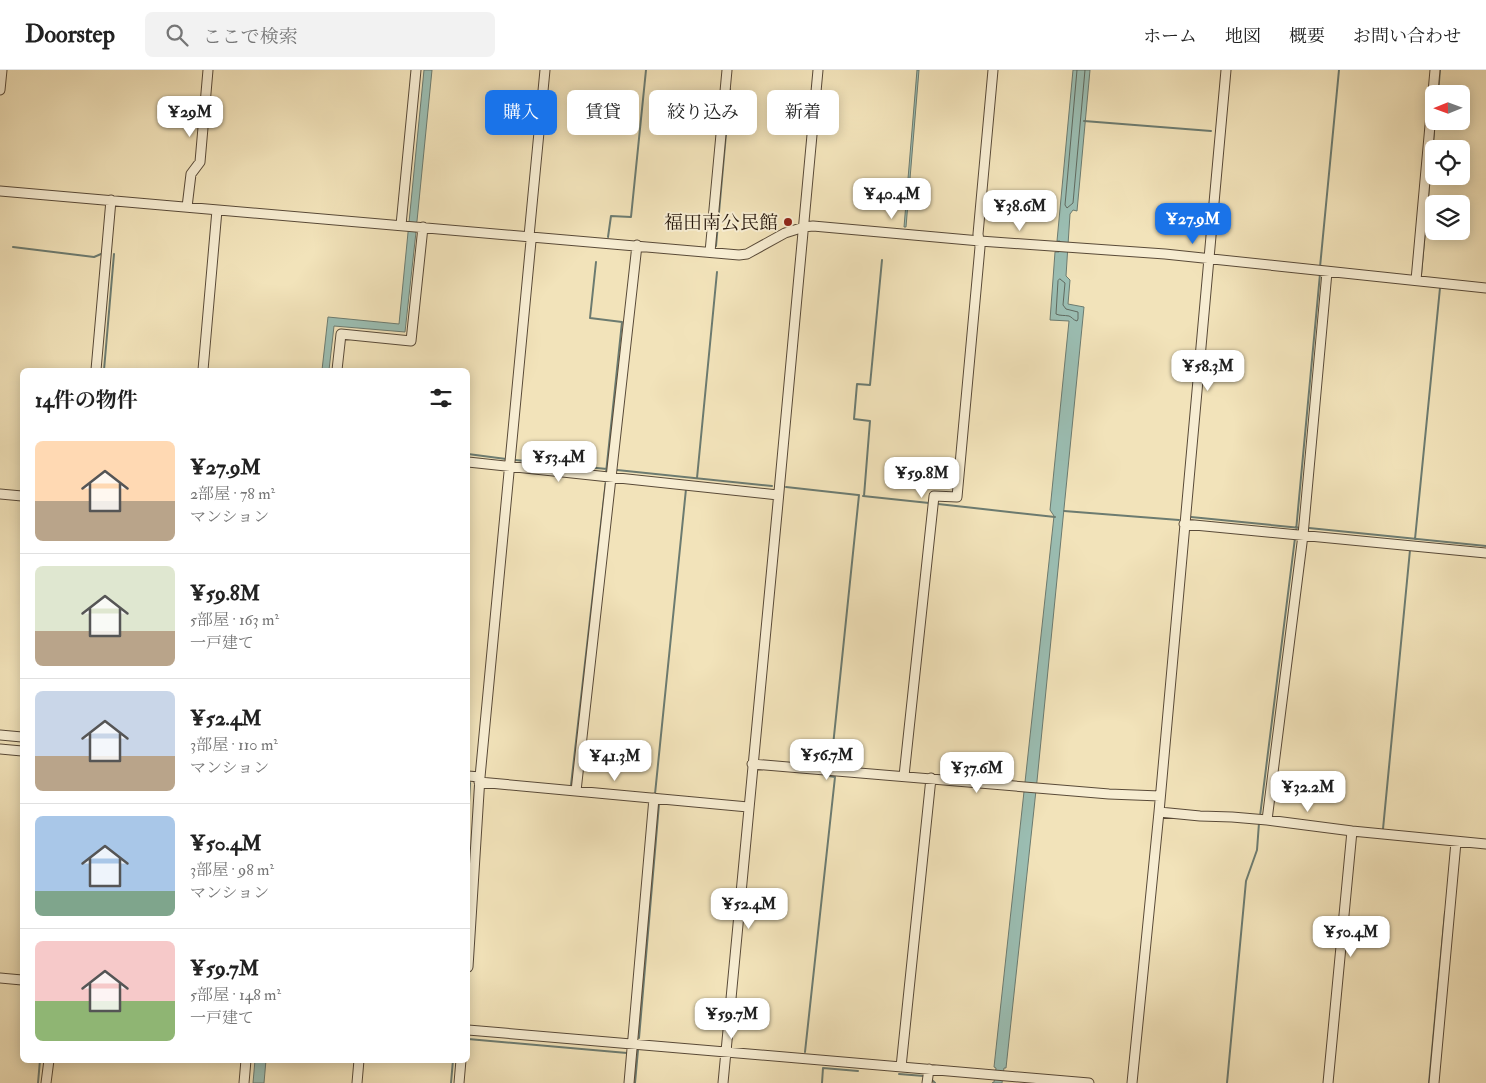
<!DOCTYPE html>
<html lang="ja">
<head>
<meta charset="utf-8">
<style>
  body { margin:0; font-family:"IM FELL Double Pica","Noto Serif JP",serif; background:#f2f2f2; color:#222; height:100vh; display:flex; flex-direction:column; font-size:19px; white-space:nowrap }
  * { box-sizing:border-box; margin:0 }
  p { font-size:16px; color:#767676 }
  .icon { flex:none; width:28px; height:28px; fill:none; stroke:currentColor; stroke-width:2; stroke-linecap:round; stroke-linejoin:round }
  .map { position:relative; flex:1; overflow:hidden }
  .side { position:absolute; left:20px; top:298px; width:450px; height:695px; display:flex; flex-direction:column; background:#fff; border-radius:8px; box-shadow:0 2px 12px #0003 }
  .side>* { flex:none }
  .top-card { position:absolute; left:485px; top:20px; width:475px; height:45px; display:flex; gap:10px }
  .needle { width:32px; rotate:269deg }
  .controls { position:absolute; left:1425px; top:15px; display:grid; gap:10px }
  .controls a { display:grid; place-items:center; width:45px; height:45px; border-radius:8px; background:#fff; box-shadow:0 2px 12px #0003; font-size:25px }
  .price { position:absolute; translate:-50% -42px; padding:0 11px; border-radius:10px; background:#fff; color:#222; font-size:16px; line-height:32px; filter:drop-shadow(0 1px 2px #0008) }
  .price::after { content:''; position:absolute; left:50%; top:30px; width:15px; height:11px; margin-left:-8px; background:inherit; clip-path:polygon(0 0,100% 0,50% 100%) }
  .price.selected { background:#1a73e8; color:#fff }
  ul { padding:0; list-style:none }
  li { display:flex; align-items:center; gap:15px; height:125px; padding:0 15px }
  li+li { border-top:1px solid #e0e0e0 }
  li span { display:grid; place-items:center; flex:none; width:140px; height:100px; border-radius:8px; color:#555 }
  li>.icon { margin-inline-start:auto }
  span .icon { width:60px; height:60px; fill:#fffc; stroke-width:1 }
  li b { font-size:21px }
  h2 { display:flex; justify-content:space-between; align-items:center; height:60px; padding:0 15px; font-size:21px }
  .chip { padding:0 18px; border-radius:8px; background:#fff; box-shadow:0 2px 12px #0003; font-size:18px; line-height:45px }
  .chip.selected { background:#1a73e8; color:#fff }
  header { display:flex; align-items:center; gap:30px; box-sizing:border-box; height:70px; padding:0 25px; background:#fff; border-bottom:1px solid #e0e0e0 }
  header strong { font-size:24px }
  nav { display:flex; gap:28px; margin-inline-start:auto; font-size:18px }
  .search { width:350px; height:45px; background:#f2f2f2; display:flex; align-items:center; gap:12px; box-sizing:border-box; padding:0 18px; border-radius:8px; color:#767676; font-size:19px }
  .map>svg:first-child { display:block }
</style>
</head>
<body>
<header>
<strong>Doorstep</strong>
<div class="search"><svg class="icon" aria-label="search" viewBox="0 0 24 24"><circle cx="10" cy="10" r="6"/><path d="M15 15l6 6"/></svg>ここで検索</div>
<nav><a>ホーム</a><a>地図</a><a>概要</a><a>お問い合わせ</a></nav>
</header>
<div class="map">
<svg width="1486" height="1013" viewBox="0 0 1486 1013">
  <rect width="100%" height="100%" fill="#f2e3ba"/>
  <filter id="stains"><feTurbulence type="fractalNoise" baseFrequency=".004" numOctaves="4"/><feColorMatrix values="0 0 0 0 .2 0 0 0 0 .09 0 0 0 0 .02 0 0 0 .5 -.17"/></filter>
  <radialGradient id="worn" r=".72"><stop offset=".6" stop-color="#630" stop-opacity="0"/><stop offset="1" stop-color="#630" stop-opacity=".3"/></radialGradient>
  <path fill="#9bbeb3" stroke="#6c7b70" d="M 424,0 L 432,0 L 417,151 L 414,161 L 416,162 L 405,262 L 334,256 L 329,300 L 322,300 L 328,247 L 399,254 Z
    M 917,0 L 919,0 L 906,157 L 904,157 Z
    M 1073,0 L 1090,0 L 1077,141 L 1073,140 L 1070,144 L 1066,206 L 1070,210 L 1068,234 L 1084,237 L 1037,711 L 1006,998 L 1004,998 L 1002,1013 L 992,1013 L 994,1012 L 996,998 L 994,997 L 1054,446 L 1050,440 L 1069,251 L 1050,250 L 1055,182 L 1059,182 L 1060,171 L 1057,171 Z
    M 255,990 L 266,990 L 264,1013 L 253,1013 Z"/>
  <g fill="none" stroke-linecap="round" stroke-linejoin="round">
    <path stroke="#606a60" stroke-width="1" d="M 1077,0 L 1065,135 L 1067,138 L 1073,133 L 1085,0
      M 1060,209 L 1065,213 L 1063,235 L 1066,239 L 1078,242 L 1078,249 L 1077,251 C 1073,250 1072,247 1069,246 C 1064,245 1060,246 1056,244 L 1058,211 Z"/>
    <path stroke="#6c7b70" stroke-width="2" d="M 1438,24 L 1440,0
      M 1084,51 L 1211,61
      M 608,167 L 611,146 L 631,147 L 646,0
      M 716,176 L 730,19
      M 13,177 L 94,187 L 101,184
      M 596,192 L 590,248 L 622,252 L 606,403
      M 1320,197 L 1339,0
      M 1421,205 L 1435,51
      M 104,300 L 114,184
      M 468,384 L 506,389
      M 515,390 L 607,399
      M 617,400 L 772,416
      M 697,408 L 717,202
      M 786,417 L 858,425
      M 863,426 L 929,433
      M 864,426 L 870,351 L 854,349 L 857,314 L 870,315 L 882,190
      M 938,434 L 1055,447
      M 1064,441 L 1179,450
      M 1191,447 L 1301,458
      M 1309,458 L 1486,476
      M 1296,461 L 1320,204
      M 1415,469 L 1440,218
      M 831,695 L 859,425
      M 468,713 L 470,713 L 468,752
      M 571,715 L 606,410
      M 655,724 L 686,419
      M 1260,746 L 1295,468
      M 1383,759 L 1410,480
      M 639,968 L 659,734
      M 468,969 L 627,983
      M 805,982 L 835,707 L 829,706
      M 899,1004 L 924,1006
      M 932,1010 L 935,1013
      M 38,1013 L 40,990
      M 451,1013 L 453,990
      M 635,1013 L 638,980
      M 822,1013 L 823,998 L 858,1001
      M 1227,1013 L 1246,811 L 1257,780 L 1259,753
      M 1429,1013 L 1445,842"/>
    <defs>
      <path id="minor" d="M 0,20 L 2,0
        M 0,121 L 739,185 L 747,184 L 785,163 L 804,157 L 813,156 L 980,171 L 1165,184 L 1486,218
        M 187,137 L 191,104 L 200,92 L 208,0
        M 401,155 L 416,0
        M 710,182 L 727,0
        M 1416,210 L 1435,0
        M 96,300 L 111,130
        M 203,300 L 217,140
        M 337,300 L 341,264 L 411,271 L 423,157
        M 468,392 L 778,425
        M 0,424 L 22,426
        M 1184,454 L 1486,483
        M 0,665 L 22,667
        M 0,679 L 22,681
        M 752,694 L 1109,724 L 1160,726
        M 468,706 L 480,707
        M 904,706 L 934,426 L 957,427 L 980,177 L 978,164 L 993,0
        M 479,712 L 748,737
        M 576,721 L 637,175
        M 1159,742 L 1200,746 L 1232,747 L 1267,750 L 1352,761 L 1486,774
        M 1267,750 L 1303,465 L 1327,202
        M 468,897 L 480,707 L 531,171 L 529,166 L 545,0
        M 0,908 L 22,910
        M 468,960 L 1089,1013
        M 901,997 L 931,708
        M 46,1013 L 49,990
        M 244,1013 L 246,990
        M 357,1013 L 359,990
        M 459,1013 L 461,990
        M 629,1013 L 654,728
        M 723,1013 C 753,675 789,338 818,0
        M 927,1013 L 929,999
        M 1132,1013 L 1159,742 L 1226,0
        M 1328,1013 L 1352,761
        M 1434,1013 L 1456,772"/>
    </defs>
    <use href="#minor" stroke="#594a38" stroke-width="11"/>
    <use href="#minor" stroke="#f7edd2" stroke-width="9"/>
  </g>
  <circle fill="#8f2418" stroke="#f7edd2" stroke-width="2" cx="788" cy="152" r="5"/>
  <g text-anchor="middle" stroke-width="4" stroke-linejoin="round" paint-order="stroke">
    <g font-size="19" fill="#26170c" stroke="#f7edd2" text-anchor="end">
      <text x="778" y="159">福田南公民館</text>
    </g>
  </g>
  <rect width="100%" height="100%" filter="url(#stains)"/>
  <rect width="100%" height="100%" fill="url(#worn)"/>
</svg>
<div class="controls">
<a><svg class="needle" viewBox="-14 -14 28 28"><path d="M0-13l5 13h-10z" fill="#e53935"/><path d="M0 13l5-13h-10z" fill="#767676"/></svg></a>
<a><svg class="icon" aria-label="locate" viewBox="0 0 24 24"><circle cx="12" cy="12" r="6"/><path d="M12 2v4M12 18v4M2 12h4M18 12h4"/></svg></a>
<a><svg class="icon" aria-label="layers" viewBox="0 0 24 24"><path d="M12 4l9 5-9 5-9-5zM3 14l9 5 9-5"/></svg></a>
</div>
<b class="price" style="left:190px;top:68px">¥29M</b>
<b class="price" style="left:892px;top:150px">¥40.4M</b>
<b class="price" style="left:1020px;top:162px">¥38.6M</b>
<b class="price selected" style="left:1193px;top:175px">¥27.9M</b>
<b class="price" style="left:1208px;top:322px">¥58.3M</b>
<b class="price" style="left:559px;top:413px">¥53.4M</b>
<b class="price" style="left:922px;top:429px">¥59.8M</b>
<b class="price" style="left:827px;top:711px">¥56.7M</b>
<b class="price" style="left:615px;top:712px">¥41.3M</b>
<b class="price" style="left:977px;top:724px">¥37.6M</b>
<b class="price" style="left:1308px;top:743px">¥32.2M</b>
<b class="price" style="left:749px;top:860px">¥52.4M</b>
<b class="price" style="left:1351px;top:888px">¥50.4M</b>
<b class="price" style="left:732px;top:970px">¥59.7M</b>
<div class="top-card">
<a class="chip selected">購入</a>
<a class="chip">賃貸</a>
<a class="chip">絞り込み</a>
<a class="chip">新着</a>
</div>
<section class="side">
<h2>14件の物件<svg class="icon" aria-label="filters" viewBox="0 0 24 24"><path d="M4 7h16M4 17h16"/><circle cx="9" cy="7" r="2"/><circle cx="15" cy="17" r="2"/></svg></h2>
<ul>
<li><span style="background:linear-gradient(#ffd9b3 60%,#b9a48a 0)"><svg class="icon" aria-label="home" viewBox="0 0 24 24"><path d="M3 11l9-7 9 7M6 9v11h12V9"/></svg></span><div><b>¥27.9M</b><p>2部屋 · 78 m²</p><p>マンション</p></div></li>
<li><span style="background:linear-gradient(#dfe7d0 65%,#b9a48a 0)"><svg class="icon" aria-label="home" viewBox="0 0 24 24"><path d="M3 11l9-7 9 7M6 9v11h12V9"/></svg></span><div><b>¥59.8M</b><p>5部屋 · 163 m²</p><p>一戸建て</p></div></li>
<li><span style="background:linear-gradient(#c9d6e8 65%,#b9a48a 0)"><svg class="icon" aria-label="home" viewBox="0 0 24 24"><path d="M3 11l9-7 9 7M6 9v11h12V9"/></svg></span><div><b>¥52.4M</b><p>3部屋 · 110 m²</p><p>マンション</p></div></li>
<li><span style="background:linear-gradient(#a9c7e8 75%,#7fa58c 0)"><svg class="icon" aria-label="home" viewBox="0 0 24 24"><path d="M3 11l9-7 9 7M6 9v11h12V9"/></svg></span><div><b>¥50.4M</b><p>3部屋 · 98 m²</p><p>マンション</p></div></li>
<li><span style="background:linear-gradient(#f6c9c9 60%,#8fb573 0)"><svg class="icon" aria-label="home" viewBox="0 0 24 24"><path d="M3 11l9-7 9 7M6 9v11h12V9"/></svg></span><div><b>¥59.7M</b><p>5部屋 · 148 m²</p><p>一戸建て</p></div></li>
</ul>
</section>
</div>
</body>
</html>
